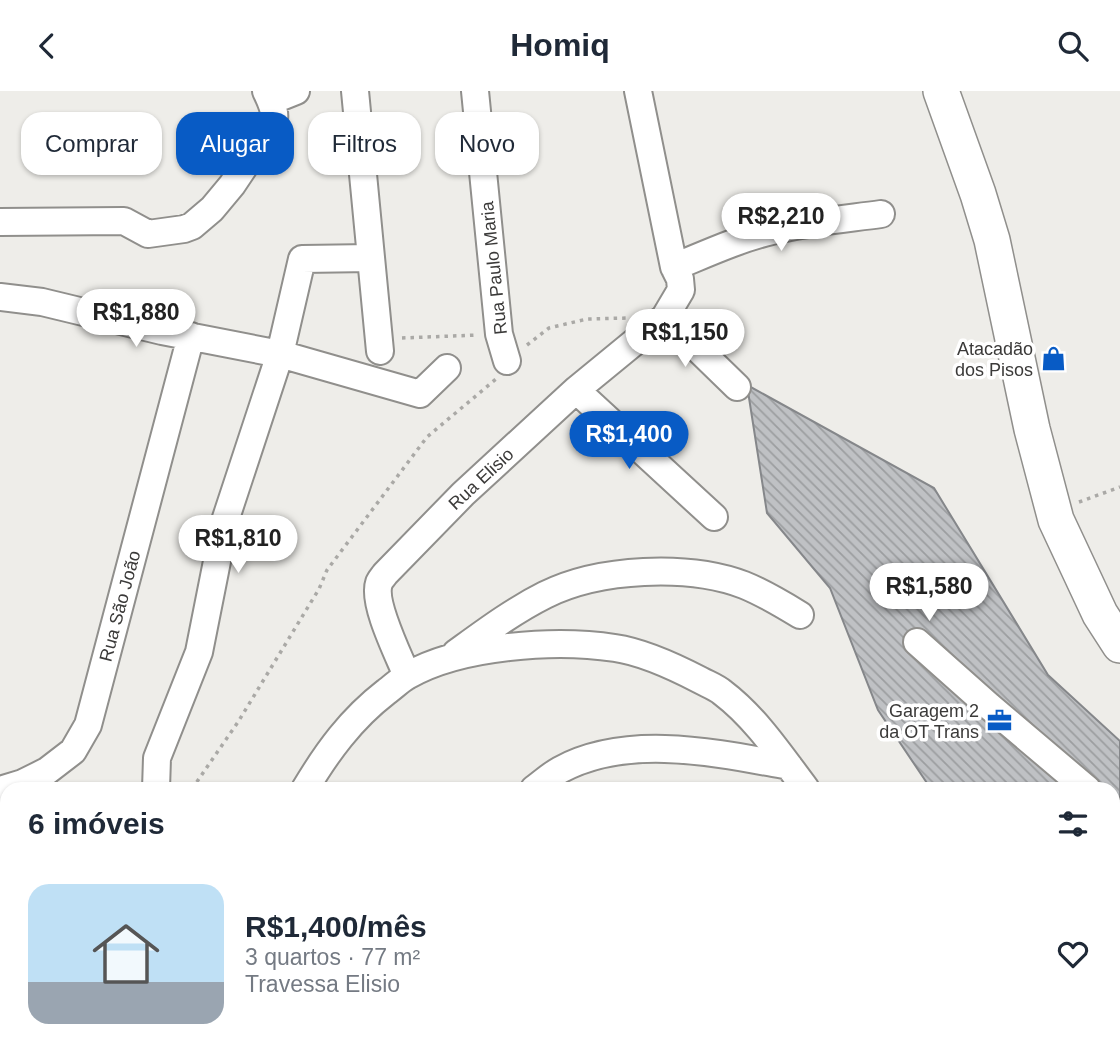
<!DOCTYPE html>
<html lang="pt">
<head>
<meta charset="utf-8">
<style>
  body { margin:0; font-family:Helvetica,sans-serif; background:#f6f6f7; color:#1f2937; height:100vh; display:flex; flex-direction:column; font-size:26px; white-space:nowrap }
  * { box-sizing:border-box; margin:0 }
  p { font-size:23px; color:#747a83 }
  .icon { flex:none; width:38px; height:38px; fill:none; stroke:currentColor; stroke-width:2; stroke-linecap:round; stroke-linejoin:round }
  .map { position:relative; flex:1; overflow:hidden }
  .panel { position:absolute; left:0px; top:691px; width:1120px; height:275px; display:flex; flex-direction:column; background:#fff; border-radius:21px 21px 0 0; box-shadow:0 2px 5px #0004 }
  .panel>* { flex:none }
  .banner { position:absolute; left:21px; top:21px; width:700px; height:63px; display:flex; gap:14px }
  .price { position:absolute; translate:-50% -60px; padding:0 16px; border-radius:24px; background:#fff; color:#222; font-size:23px; line-height:46px; filter:drop-shadow(0 2px 4px #0008) }
  .price::after { content:''; position:absolute; left:50%; top:42px; width:21px; height:16px; margin-left:-10px; background:inherit; clip-path:polygon(0 0,100% 0,50% 100%) }
  .price.selected { background:#085bc5; color:#fff }
  ul { padding:0; list-style:none }
  li { display:flex; align-items:center; gap:21px; height:175px; padding:0 28px }
  li span { display:grid; place-items:center; flex:none; width:196px; height:140px; border-radius:21px; color:#555 }
  li>.icon { margin-inline-start:auto }
  span .icon { width:84px; height:84px; fill:#fffc; stroke-width:1 }
  li b { font-size:30px }
  h2 { display:flex; justify-content:space-between; align-items:center; height:84px; padding:0 28px; font-size:30px }
  .chip { padding:0 24px; border-radius:21px; background:#fff; box-shadow:0 2px 5px #0004; font-size:24px; line-height:63px }
  .chip.selected { background:#085bc5; color:#fff }
  header { display:flex; justify-content:space-between; align-items:center; height:91px; padding:0 28px; background:#fff; font-size:32px; font-weight:600 }
  .map>svg:first-child { display:block }
</style>
</head>
<body>
<header><svg class="icon" aria-label="back" viewBox="0 0 24 24"><path d="M15 5l-7 7 7 7"/></svg>Homiq<svg class="icon" aria-label="search" viewBox="0 0 24 24"><circle cx="10" cy="10" r="6"/><path d="M15 15l6 6"/></svg></header>
<div class="map">
<svg width="1120" height="965" viewBox="0 0 1120 965">
  <defs>
    <pattern id="building-back-hatch" width="6" height="6" patternUnits="userSpaceOnUse" patternTransform="scale(1.75)"><rect width="6" height="6" fill="#bfc1c4"/><path d="M-1 5l2 2M0 0l6 6M5-1l2 2" fill="none" stroke="#9c9ea0"/></pattern>
  </defs>
  <rect width="100%" height="100%" fill="#eeede9"/>
  <path fill="url(#building-back-hatch)" stroke="#85878a" stroke-width="2" d="M 747,294 L 934,397 L 1048,584 L 1120,650 L 1120,871 L 1113,869 L 1113,698 L 931,698 L 878,619 L 830,497 L 767,422 Z"/>
  <g fill="none" stroke-linecap="round" stroke-linejoin="round">
    <defs>
      <path id="minor" d="M 355,0 L 380,260
        M 475,0 L 499,243 L 507,270
        M 271,10 L 296,0
        M 0,131 L 124,130 L 148,143 L 184,138 L 192,135 L 212,118 L 232,94 L 272,34 C 278,24 271,11 266,0
        M 674,176 C 706,163 738,148 772,140 C 808,131 844,128 881,123
        M 0,206 L 42,211 L 162,240 L 280,263 L 420,303 L 447,277
        M 665,226 L 737,296
        M 576,299 L 714,426
        M 917,551 L 989,615 L 1087,698
        M 456,562 C 485,541 513,520 545,504 C 599,477 688,473 744,494 C 764,502 782,513 800,524
        M 407,585 C 399,565 372,512 379,492 C 380,489 383,486 385,483 L 463,403 L 576,299 L 665,226 L 681,199 L 680,188 L 674,176 L 638,0
        M 156,698 L 157,667 L 199,561 L 225,430 L 280,263 L 302,168 L 371,167
        M 305,698 C 327,661 351,628 386,601 C 393,596 400,589 407,585 C 460,554 556,548 615,557 C 643,561 675,576 700,589 C 707,593 716,596 723,602 C 756,627 781,665 806,698
        M 534,698 C 542,692 551,684 560,679 C 628,642 717,662 789,675
        M 0,699 L 23,692 L 47,680 L 73,660 L 88,634 L 191,245
        M 1113,720 L 1120,726
        M 0,769 L 7,771
        M 0,925 L 7,965
        M 747,959 L 750,965
        M 958,959 L 961,965
        M 186,965 L 189,959
        M 390,965 L 393,959
        M 588,965 L 590,959"/>
      <path id="major" d="M 941,0 L 978,103 L 992,149 L 1032,338 L 1056,429 L 1100,523 L 1120,554"/>
    </defs>
    <use href="#minor" stroke="#908f8c" stroke-width="30"/>
    <use href="#major" stroke="#908f8c" stroke-width="38"/>
    <path stroke="#aaa9a6" stroke-width="3.5" stroke-dasharray="3.5 5" stroke-linecap="butt" d="M 402,247 L 478,244
      M 527,254 L 549,237 L 587,228 L 628,227
      M 1079,411 L 1120,396
      M 192,698 L 238,631 L 319,498 L 327,479 L 427,346 L 496,288
      M 132,959 L 133,965"/>
    <use href="#minor" stroke="#fff" stroke-width="26"/>
    <use href="#major" stroke="#fff" stroke-width="35"/>
  </g>
  <defs>
    <symbol id="shop-bare" viewBox="-9 -9 18 18"><path d="M-5-2.5h2.3a2.7 3.5 0 0 1 5.4 0H5L5.5 6h-11ZM-1.5-2.5h3a1.5 2.3 0 0 0-3 0Z" fill="#085bc5" stroke="#fff" stroke-width="2.5" paint-order="stroke"/></symbol>
    <symbol id="office-bare" viewBox="-9 -9 18 18"><path d="M-6-3h4V-5.5h4V-3h4V5H-6ZM-1-4.5V-3h2v-1.5ZM-6 0V1H6V0Z" fill="#085bc5" stroke="#fff" stroke-width="2.5" paint-order="stroke"/></symbol>
  </defs>
  <g fill-rule="evenodd">
    <use href="#shop-bare" x="1036" y="250" width="35" height="35"/>
    <use href="#office-bare" x="982" y="612" width="35" height="35"/>
  </g>
  <g text-anchor="middle" stroke-width="7" stroke-linejoin="round" paint-order="stroke">
    <g font-size="18" fill="#3b3a39" stroke="#fff">
      <text transform="translate(494 177) rotate(-96)" y="6">Rua Paulo Maria</text>
      <text transform="translate(481 388) rotate(-43)" y="6">Rua Elisio</text>
      <text transform="translate(120 515) rotate(-75)" y="6">Rua São João</text>
    </g>
    <g font-size="18" fill="#3b3a39" stroke="#fff" text-anchor="end">
      <text x="1033" y="264">Atacadão<tspan x="1033" dy="21">dos Pisos</tspan></text>
      <text x="979" y="626">Garagem 2<tspan x="979" dy="21">da OT Trans</tspan></text>
    </g>
  </g>
</svg>
<b class="price" style="left:781px;top:162px">R$2,210</b>
<b class="price" style="left:136px;top:258px">R$1,880</b>
<b class="price" style="left:685px;top:278px">R$1,150</b>
<b class="price selected" style="left:629px;top:380px">R$1,400</b>
<b class="price" style="left:238px;top:484px">R$1,810</b>
<b class="price" style="left:929px;top:532px">R$1,580</b>
<div class="banner">
<a class="chip">Comprar</a>
<a class="chip selected">Alugar</a>
<a class="chip">Filtros</a>
<a class="chip">Novo</a>
</div>
<section class="panel">
<h2>6 imóveis<svg class="icon" aria-label="filters" viewBox="0 0 24 24"><path d="M4 7h16M4 17h16"/><circle cx="9" cy="7" r="2"/><circle cx="15" cy="17" r="2"/></svg></h2>
<ul>
<li><span style="background:linear-gradient(#bfe0f5 70%,#9aa5b1 0)"><svg class="icon" aria-label="home" viewBox="0 0 24 24"><path d="M3 11l9-7 9 7M6 9v11h12V9"/></svg></span><div><b>R$1,400/mês</b><p>3 quartos · 77 m²</p><p>Travessa Elisio</p></div><svg class="icon" aria-label="heart" viewBox="0 0 24 24"><path d="M12 20l-8-8c-3-5 5-10 8-4 3-6 11-1 8 4z"/></svg></li>
</ul>
</section>
</div>
</body>
</html>
